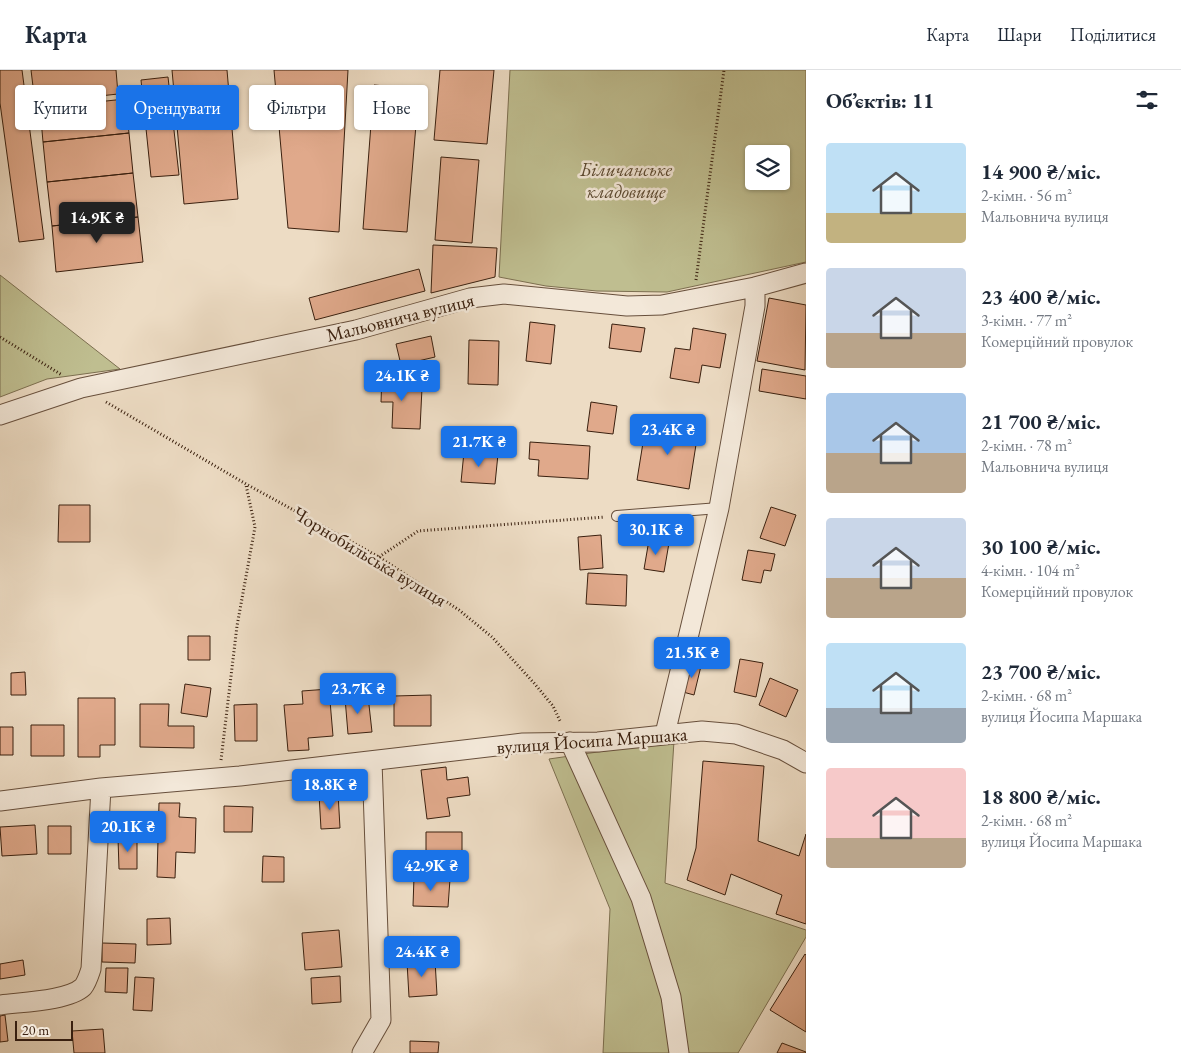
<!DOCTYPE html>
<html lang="uk">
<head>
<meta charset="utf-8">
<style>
  body { margin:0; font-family:"EB Garamond",serif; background:#f2f2f3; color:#1f2937; height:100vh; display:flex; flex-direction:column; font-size:19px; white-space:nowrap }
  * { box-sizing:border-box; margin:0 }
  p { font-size:16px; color:#747a83 }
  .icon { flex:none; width:28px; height:28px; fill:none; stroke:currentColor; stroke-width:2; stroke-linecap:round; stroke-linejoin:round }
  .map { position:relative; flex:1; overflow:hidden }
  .details { display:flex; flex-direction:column; background:#fff; width:375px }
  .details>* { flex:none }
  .hud { position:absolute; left:15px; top:15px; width:475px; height:45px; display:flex; gap:10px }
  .tools { position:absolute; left:745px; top:75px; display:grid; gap:10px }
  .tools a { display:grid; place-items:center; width:45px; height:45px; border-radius:5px; background:#fff; box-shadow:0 1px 4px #0004; font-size:25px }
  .scale { position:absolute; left:15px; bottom:12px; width:58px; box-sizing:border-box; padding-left:5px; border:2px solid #3a200f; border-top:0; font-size:14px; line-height:18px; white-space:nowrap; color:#3a200f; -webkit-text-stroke:4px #f3e8d9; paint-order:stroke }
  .price { position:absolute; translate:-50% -42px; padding:0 11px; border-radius:5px; background:#1a73e8; color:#fff; font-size:16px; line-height:32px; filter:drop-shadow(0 1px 2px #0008) }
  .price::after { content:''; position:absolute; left:50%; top:30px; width:15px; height:11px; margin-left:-8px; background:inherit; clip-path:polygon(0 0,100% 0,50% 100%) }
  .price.selected { background:#222; color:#fff }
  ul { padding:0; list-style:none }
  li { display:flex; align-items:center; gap:15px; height:125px; padding:0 20px }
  li span { display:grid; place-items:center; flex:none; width:140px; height:100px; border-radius:5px; color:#555 }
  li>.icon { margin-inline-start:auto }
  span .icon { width:60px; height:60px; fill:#fffc; stroke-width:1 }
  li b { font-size:21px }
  h2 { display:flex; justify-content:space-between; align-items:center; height:60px; padding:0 20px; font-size:21px }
  .tag { padding:0 18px; border-radius:5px; background:#fff; box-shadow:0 1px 4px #0004; font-size:18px; line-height:45px }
  .tag.selected { background:#1a73e8; color:#fff }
  header { display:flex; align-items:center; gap:30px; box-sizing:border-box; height:70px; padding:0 25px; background:#fff; border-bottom:1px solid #e0e1e3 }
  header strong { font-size:24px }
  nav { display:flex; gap:28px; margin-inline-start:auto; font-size:18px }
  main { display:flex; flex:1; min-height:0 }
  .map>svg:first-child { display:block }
</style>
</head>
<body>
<header>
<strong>Карта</strong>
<nav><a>Карта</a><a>Шари</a><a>Поділитися</a></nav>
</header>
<main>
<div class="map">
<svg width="806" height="983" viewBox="0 0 806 983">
  <rect width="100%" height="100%" fill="#eddcc4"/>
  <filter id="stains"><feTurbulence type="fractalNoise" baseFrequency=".004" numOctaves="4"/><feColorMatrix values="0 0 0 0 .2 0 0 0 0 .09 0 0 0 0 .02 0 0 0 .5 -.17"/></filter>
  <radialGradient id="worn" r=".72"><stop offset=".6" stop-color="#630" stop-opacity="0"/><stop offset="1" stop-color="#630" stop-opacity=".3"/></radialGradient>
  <path fill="#bfbe90" stroke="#7c6f50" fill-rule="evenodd" d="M 510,0 L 806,0 L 806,192 L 667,222 L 597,221 L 546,216 L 499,207 ZM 754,84 L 781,84 L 781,111 L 754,111 Z
    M 0,205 L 120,299 L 47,309 L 0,327 Z
    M 674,671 L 665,813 L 806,860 L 806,867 L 738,983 L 603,983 L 610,839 L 549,689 Z"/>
  <path fill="#e0a98b" stroke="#3a200f" d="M 0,0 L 22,0 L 44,169 L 19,172 L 0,33 Z
    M 31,0 L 116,0 L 118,24 L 35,33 Z
    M 172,0 L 227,0 L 238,129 L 184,134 Z
    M 274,0 L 348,0 L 339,162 L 288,158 Z
    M 440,0 L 494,0 L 487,74 L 434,70 Z
    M 168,7 L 179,105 L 151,107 L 141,10 Z
    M 374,15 L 419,19 L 407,162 L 363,159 Z
    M 125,29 L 129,63 L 43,72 L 40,38 Z
    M 129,63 L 133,103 L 47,112 L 43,72 Z
    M 441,87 L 479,90 L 472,173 L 435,170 Z
    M 133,103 L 138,147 L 52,156 L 47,112 Z
    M 138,147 L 143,192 L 56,202 L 52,156 Z
    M 433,175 L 497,178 L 495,207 L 431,223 Z
    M 419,199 L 425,221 L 315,250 L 309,228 Z
    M 769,228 L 806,235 L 805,300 L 757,291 Z
    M 530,252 L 555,255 L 551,294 L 526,291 Z
    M 612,254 L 645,258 L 641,282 L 609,278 Z
    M 693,258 L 726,264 L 720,298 L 702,295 L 699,313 L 670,308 L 675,278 L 690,280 Z
    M 431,266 L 435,287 L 401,295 L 396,274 Z
    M 469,270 L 499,271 L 498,315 L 468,314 Z
    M 762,299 L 806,306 L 806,329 L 759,321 Z
    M 382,305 L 403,306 L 402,317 L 422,318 L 420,359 L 392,358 L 393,332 L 381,332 Z
    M 591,332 L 617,336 L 613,364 L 587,361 Z
    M 646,354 L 698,362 L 689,419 L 637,410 Z
    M 530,372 L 590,376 L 588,409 L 538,406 L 539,390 L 529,389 Z
    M 464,382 L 498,384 L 495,414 L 461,412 Z
    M 59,435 L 90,435 L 90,472 L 58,472 Z
    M 771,437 L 796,445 L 785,476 L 760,468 Z
    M 601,465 L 603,498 L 580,500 L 578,467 Z
    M 649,470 L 669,473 L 664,502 L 644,499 Z
    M 748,480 L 775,484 L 771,501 L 764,500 L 761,513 L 742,510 Z
    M 588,503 L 627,505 L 626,536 L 586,534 Z
    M 188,566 L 210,566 L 210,590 L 188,590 Z
    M 740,589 L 763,593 L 756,627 L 734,622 Z
    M 690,593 L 701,596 L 694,625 L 683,622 Z
    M 25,602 L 26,625 L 11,625 L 11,603 Z
    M 770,608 L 798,620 L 786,647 L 759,635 Z
    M 185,614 L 211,618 L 207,647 L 181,643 Z
    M 329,619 L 333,666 L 308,668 L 309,680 L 288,681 L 284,635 L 303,634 L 302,621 Z
    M 431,625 L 431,656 L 394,656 L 394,626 Z
    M 368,626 L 372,662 L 348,664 L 345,628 Z
    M 78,628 L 115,628 L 115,675 L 100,675 L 100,687 L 78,687 Z
    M 140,634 L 169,634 L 168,656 L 194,656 L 194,678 L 140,677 Z
    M 257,634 L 257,671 L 235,671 L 234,635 Z
    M 31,655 L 64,655 L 64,686 L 31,686 Z
    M 0,657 L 13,657 L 13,685 L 0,685 Z
    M 703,691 L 764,696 L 758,771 L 799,786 L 806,764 L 806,854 L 776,844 L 782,825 L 731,804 L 725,825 L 687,810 L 696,778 Z
    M 446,697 L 447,710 L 468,707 L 470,725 L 447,728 L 450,746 L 427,749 L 421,700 Z
    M 338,723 L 340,758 L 321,759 L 319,724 Z
    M 159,733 L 180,733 L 179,747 L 196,748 L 195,783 L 176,782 L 175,808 L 157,807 Z
    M 224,736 L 253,737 L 252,762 L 224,762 Z
    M 35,755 L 37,784 L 2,786 L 0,757 Z
    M 48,756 L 71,756 L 71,784 L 48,784 Z
    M 426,762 L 462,762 L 462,787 L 426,787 Z
    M 118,768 L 137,768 L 137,799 L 119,799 Z
    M 263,786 L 284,787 L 284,812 L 262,812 Z
    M 414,807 L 450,809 L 448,837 L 413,836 Z
    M 170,848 L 171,874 L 147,875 L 147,849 Z
    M 339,860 L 342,897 L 305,900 L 302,863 Z
    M 102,873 L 136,874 L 135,893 L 102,892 Z
    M 805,884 L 806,885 L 806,962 L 770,940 Z
    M 23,890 L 25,905 L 0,909 L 0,894 Z
    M 435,890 L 437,925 L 409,927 L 407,892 Z
    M 106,898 L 128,898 L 127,923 L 105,922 Z
    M 340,906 L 341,932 L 312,934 L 311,908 Z
    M 135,907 L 154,908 L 152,941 L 133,940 Z
    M 5,945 L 8,971 L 0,972 L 0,946 Z
    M 103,959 L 105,983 L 74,983 L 72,961 Z
    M 410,971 L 439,972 L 438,983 L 410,983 Z
    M 782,973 L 806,982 L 806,983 L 777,983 Z"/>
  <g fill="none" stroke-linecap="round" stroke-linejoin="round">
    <defs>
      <path id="lane" d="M 617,446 L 719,438"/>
      <path id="street" d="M 0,345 L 81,318 L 356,260 L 470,228 L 504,224 L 627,236 L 662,235 L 755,217 L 806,203
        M 665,664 L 719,438 L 755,236 L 755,217
        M 570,672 L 641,828 L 671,927 L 679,983
        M 0,731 L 101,718 L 240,706 L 523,673 L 598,672 L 702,661 L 736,664 L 783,680 L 806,693
        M 0,935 C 21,932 68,931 83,917 C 87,912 89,905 91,899 L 101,718
        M 362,983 L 381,950 L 372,691"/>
    </defs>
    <use href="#lane" stroke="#674f3c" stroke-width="12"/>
    <use href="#street" stroke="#674f3c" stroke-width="21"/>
    <path stroke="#3a200f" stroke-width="3" stroke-dasharray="1 2.5" stroke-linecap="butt" d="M 696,210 L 724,0
      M 0,267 L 62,305
      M 106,332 L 246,414 L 379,487 L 459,540 L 492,567 L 534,613 L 553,636 L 561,653
      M 379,487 L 418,461 L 605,447
      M 221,690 L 237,556 L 255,457 L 246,415"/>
    <use href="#lane" stroke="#f3e8d9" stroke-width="10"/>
    <use href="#street" stroke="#f3e8d9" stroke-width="19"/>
  </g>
  <g text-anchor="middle" stroke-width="5" stroke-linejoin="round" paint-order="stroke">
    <g font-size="19" font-style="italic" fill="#5b482f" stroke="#f3e8d9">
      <text x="626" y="106">Біличанське<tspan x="626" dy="22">кладовище</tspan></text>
    </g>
    <g font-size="19" fill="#3a200f" stroke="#f3e8d9">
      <text transform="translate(400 247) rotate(-14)" y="7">Мальовнича вулиця</text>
      <text transform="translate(370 486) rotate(31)" y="7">Чорнобильська вулиця</text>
      <text transform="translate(592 670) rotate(-4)" y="7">вулиця Йосипа Маршака</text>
    </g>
  </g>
  <rect width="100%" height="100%" filter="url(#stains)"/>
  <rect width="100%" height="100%" fill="url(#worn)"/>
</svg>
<div class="tools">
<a><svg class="icon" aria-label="layers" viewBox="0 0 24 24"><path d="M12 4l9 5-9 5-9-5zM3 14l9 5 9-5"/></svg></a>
</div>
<div class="scale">20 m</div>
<b class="price selected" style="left:97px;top:174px">14.9K ₴</b>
<b class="price" style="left:402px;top:332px">24.1K ₴</b>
<b class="price" style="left:668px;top:386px">23.4K ₴</b>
<b class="price" style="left:479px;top:398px">21.7K ₴</b>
<b class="price" style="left:656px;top:486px">30.1K ₴</b>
<b class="price" style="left:692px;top:609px">21.5K ₴</b>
<b class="price" style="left:358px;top:645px">23.7K ₴</b>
<b class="price" style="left:330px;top:741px">18.8K ₴</b>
<b class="price" style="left:128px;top:783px">20.1K ₴</b>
<b class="price" style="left:431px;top:822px">42.9K ₴</b>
<b class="price" style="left:422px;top:908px">24.4K ₴</b>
<div class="hud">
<a class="tag">Купити</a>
<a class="tag selected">Орендувати</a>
<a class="tag">Фільтри</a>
<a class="tag">Нове</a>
</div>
</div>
<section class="details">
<h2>Об’єктів: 11<svg class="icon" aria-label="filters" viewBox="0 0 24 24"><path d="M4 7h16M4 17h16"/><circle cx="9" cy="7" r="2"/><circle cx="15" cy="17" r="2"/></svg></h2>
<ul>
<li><span style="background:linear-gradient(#bfe0f5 70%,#c2b280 0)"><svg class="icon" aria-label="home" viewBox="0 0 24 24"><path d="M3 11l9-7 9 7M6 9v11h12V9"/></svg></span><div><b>14 900 ₴/міс.</b><p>2-кімн. · 56 m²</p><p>Мальовнича вулиця</p></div></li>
<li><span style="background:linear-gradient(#c9d6e8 65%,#b9a48a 0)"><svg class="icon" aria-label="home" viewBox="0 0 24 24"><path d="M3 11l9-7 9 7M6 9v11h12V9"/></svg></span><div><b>23 400 ₴/міс.</b><p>3-кімн. · 77 m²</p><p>Комерційний провулок</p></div></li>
<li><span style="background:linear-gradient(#a9c7e8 60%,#b9a48a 0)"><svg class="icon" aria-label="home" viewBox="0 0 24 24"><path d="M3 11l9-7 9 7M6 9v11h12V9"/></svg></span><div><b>21 700 ₴/міс.</b><p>2-кімн. · 78 m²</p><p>Мальовнича вулиця</p></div></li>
<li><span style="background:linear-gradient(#c9d6e8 60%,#b9a48a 0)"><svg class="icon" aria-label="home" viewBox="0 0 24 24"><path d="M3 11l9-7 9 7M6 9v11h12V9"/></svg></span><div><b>30 100 ₴/міс.</b><p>4-кімн. · 104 m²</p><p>Комерційний провулок</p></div></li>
<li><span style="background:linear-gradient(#bfe0f5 65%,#9aa5b1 0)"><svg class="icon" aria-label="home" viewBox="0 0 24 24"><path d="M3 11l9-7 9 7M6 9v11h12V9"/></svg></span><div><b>23 700 ₴/міс.</b><p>2-кімн. · 68 m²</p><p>вулиця Йосипа Маршака</p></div></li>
<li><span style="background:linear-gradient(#f6c9c9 70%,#b9a48a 0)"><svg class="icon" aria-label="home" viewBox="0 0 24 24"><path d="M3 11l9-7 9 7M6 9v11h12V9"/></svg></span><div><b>18 800 ₴/міс.</b><p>2-кімн. · 68 m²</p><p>вулиця Йосипа Маршака</p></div></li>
</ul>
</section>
</main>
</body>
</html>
